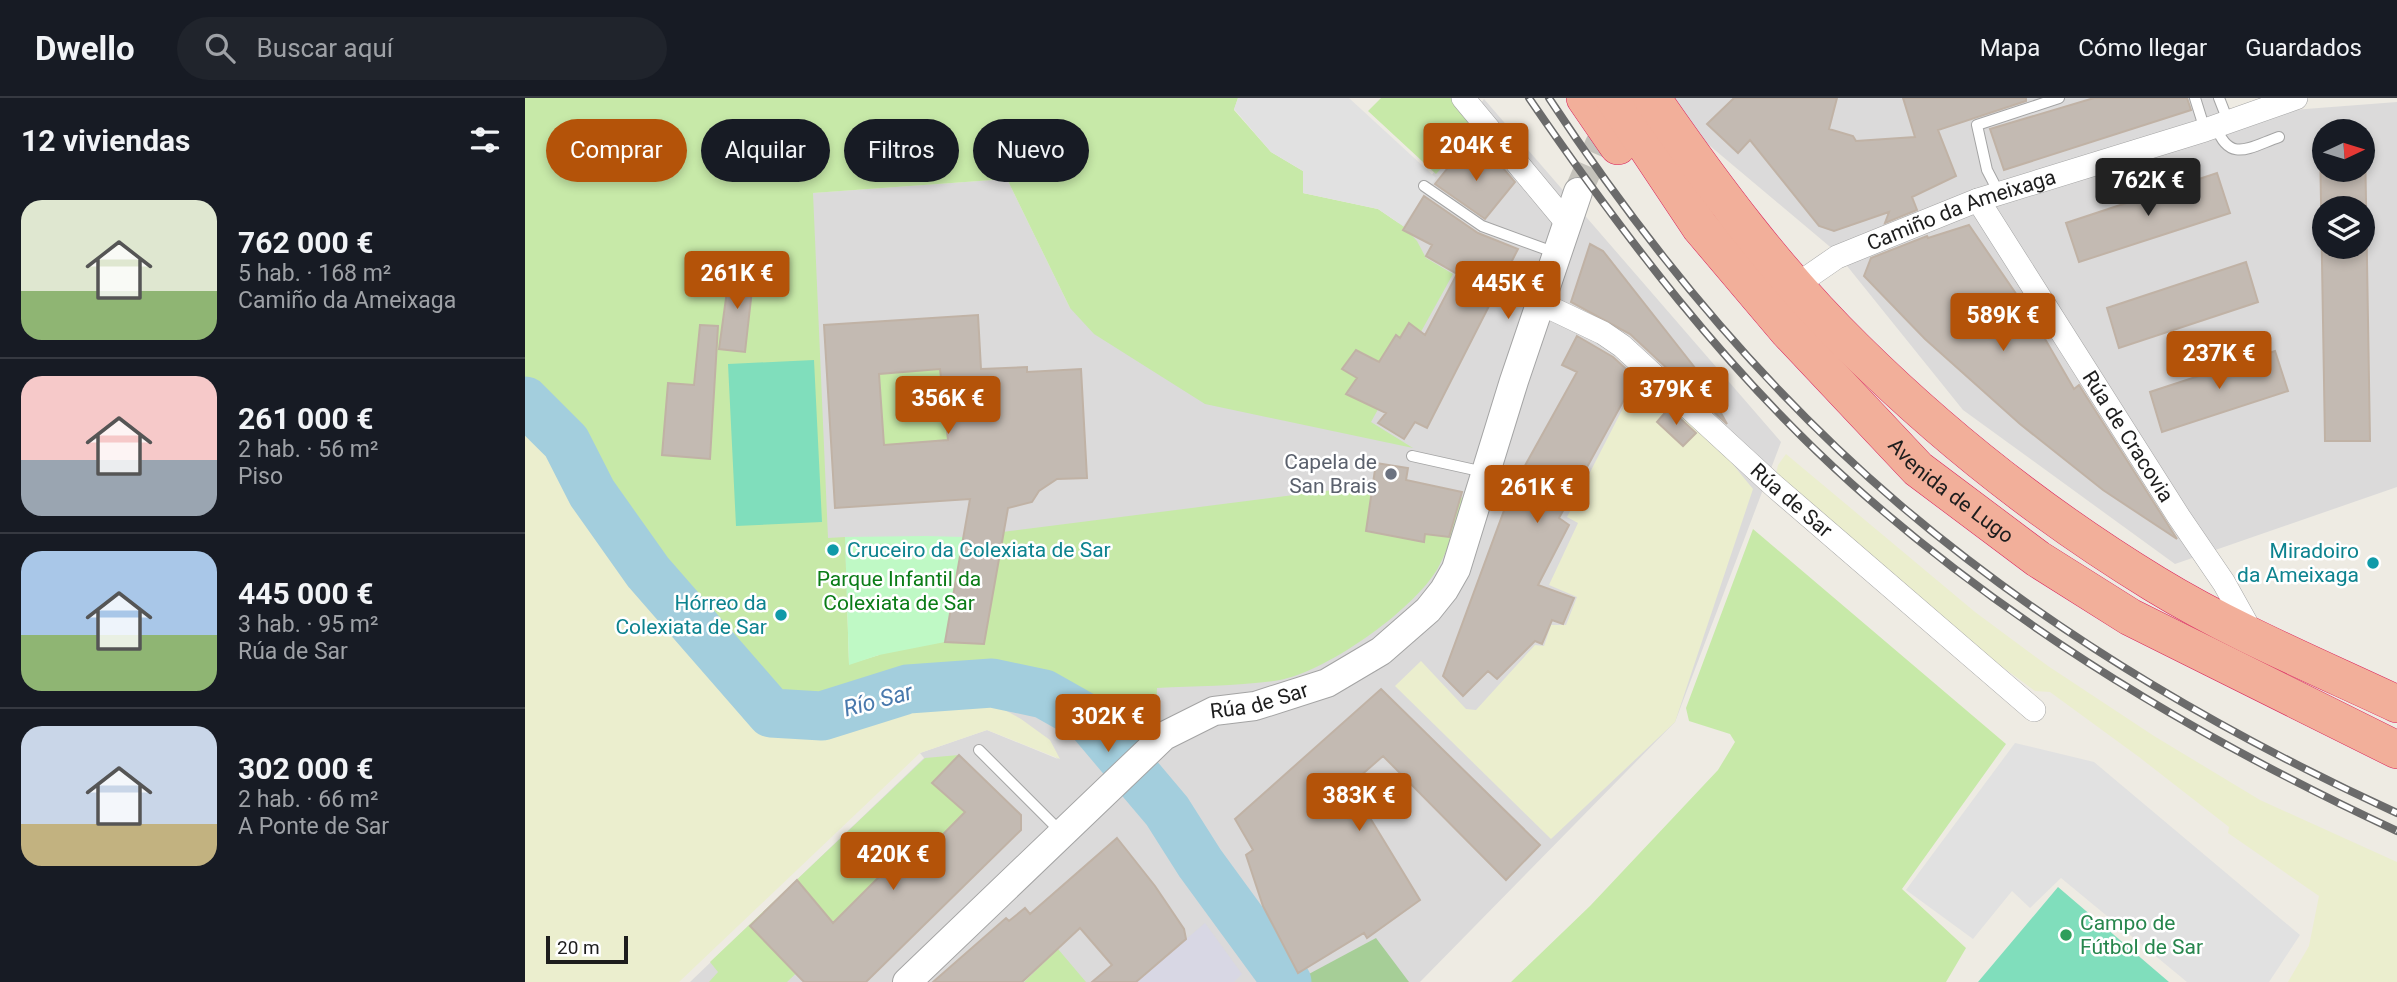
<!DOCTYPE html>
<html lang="es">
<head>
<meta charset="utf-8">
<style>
  body { margin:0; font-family:Roboto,sans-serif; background:#20242c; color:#f1f3f6; height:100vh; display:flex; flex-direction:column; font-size:26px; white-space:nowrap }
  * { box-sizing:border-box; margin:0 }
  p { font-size:23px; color:#9ea1a6 }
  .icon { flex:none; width:38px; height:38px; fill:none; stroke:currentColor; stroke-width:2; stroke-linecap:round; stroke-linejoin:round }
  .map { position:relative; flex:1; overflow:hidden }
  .drawer { display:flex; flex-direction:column; background:#171b24; width:525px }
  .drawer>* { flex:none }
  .top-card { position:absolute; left:21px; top:21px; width:665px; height:63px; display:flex; gap:14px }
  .needle { width:46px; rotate:86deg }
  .tools { position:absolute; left:1787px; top:21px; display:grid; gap:14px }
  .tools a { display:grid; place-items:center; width:63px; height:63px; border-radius:50%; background:#171b24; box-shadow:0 4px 10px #0003; font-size:35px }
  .scale { position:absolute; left:21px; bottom:18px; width:82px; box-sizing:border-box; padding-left:7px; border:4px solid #1d1d1d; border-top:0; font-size:19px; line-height:24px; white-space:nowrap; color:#1d1d1d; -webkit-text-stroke:5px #fff; paint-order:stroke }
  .price { position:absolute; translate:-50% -60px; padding:0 16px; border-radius:7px; background:#b45309; color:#fff; font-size:23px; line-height:46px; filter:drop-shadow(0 2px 4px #0008) }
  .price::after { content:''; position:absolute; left:50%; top:42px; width:21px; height:16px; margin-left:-10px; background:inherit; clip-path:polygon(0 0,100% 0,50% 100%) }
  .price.selected { background:#222; color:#fff }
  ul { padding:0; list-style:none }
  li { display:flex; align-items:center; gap:21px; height:175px; padding:0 21px }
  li+li { border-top:2px solid #363941 }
  li span { display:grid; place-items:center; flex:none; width:196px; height:140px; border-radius:21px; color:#555 }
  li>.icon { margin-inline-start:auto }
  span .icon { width:84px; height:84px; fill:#fffc; stroke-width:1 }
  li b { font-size:30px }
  h2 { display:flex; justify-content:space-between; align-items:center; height:84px; padding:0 21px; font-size:30px }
  .pill { padding:0 24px; border-radius:32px; background:#171b24; box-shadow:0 4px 10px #0003; font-size:24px; line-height:63px }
  .pill.selected { background:#b45309; color:#fff }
  header { display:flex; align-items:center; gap:42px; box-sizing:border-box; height:98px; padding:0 35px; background:#171b24; border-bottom:2px solid #363941 }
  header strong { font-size:33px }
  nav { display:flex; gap:38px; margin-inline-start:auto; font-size:24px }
  .search { width:490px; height:63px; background:#20242c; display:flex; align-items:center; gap:18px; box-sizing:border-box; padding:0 24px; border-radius:38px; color:#9ea1a6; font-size:26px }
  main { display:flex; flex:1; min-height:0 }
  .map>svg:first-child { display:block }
</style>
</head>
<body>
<header>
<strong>Dwello</strong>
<div class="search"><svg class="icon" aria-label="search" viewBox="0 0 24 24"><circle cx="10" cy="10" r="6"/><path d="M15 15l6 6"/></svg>Buscar aquí</div>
<nav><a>Mapa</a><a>Cómo llegar</a><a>Guardados</a></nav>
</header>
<main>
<section class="drawer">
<h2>12 viviendas<svg class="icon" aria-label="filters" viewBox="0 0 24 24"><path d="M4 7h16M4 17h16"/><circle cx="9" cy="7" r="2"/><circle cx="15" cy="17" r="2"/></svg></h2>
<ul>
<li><span style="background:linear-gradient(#dfe7d0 65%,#8fb573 0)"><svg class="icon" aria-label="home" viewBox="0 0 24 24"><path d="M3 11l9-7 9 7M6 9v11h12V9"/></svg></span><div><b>762 000 €</b><p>5 hab. · 168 m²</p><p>Camiño da Ameixaga</p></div></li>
<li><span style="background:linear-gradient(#f6c9c9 60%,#9aa5b1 0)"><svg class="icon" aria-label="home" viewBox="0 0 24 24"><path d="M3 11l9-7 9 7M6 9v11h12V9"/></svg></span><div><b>261 000 €</b><p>2 hab. · 56 m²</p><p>Piso</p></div></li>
<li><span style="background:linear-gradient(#a9c7e8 60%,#8fb573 0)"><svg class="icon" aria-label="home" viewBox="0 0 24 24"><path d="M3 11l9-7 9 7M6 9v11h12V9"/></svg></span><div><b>445 000 €</b><p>3 hab. · 95 m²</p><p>Rúa de Sar</p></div></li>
<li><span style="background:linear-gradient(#c9d6e8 70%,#c2b280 0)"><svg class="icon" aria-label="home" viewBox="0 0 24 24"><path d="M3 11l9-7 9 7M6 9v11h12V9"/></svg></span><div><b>302 000 €</b><p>2 hab. · 66 m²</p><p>A Ponte de Sar</p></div></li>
</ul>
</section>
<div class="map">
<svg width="1872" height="884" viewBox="0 0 1872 884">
  <rect width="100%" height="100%" fill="#eeebe3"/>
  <path fill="#dbdada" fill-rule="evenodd" d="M 1128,0 L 1695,0 L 1701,17 L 1872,4 L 1872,389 L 1650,466 L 1438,312 L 1310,153 ZM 1799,33 L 1838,33 L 1838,72 L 1799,72 ZM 1799,110 L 1838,110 L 1838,149 L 1799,149 Z
    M 959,1 L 1256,344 L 1150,624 L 895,884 L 165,884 L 399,660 L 395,655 L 462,632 L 533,661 L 467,605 L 391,600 L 276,456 L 287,95 L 482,81 L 545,210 L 802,230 Z"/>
  <path fill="#ebeece" d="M 1113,281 L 1192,347 L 1228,391 L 1150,624 L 1026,741 L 870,588 L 896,563 L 941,611 L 951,612 L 1010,547 L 1019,548 L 1026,527 L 1041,527 L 1052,499 L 1024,487 L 1053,425 L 1042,419 Z
    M 0,316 L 34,348 L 62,400 L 118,481 L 246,622 L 302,624 L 391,600 L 467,605 L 496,621 L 525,642 L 535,661 L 462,632 L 395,655 L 154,884 L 0,884 Z
    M 1261,356 L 1450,514 L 1523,568 L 1629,638 L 1735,702 L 1872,764 L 1872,884 L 1763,884 L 1784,848 L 1794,798 L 1703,735 L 1704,729 L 1614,659 L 1525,594 L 1510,593 L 1464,559 L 1250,380 L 1253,367 Z"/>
  <path fill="#c7e9a8" d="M 0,0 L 713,0 L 709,12 L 746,54 L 778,73 L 778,95 L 853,111 L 878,128 L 892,143 L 901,160 L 928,176 L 846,324 L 888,350 L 680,306 L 569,236 L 545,210 L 482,81 L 288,95 L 303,440 L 320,439 L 324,566 L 354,557 L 438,439 L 848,387 L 940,400 C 932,423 925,448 913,470 C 889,512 798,577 749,583 C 711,588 671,588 632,590 L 631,618 L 611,646 L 600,631 L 521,582 L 466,578 L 379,584 L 294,611 L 247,607 L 130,470 L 75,391 L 52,341 L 0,286 Z
    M 856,0 L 932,0 L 955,29 L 911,76 L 843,13 Z
    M 431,270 L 434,341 L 359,347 L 354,276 Z
    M 1228,431 L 1481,646 L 1377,791 L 1441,850 L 1421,884 L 986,884 L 1065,808 L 1193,672 L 1210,644 L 1205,636 L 1164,623 L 1161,610 Z
    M 434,657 L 440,714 L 372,783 L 361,772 L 330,803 L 338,812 L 262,884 L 184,884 L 193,874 L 185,864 L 400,660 Z
    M 533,851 L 561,884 L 499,884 Z"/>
  <path fill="#a6ce97" d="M 851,840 L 884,884 L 775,884 L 782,877 Z"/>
  <path fill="#bff9c5" d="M 401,438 L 438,439 L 420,544 L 354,557 L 324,567 L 320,439 Z"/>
  <path fill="#80debc" d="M 289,262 L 297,424 L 211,428 L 203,266 Z
    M 1533,789 L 1644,884 L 1453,884 Z"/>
  <path fill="#e1e1e1" d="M 713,0 L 824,0 L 911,80 L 878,128 L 853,111 L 778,95 L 778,73 L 746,54 L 709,11 Z
    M 1490,645 L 1569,664 L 1775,837 L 1744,884 L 1662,884 L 1536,780 L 1505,810 L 1487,793 L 1448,841 L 1381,792 Z"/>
  <path fill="#d8d7e4" d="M 680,825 L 717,876 L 709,884 L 611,884 Z"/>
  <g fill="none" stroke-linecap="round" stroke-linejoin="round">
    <path stroke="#a3cedd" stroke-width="49" d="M 0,303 L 41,344 L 67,395 L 123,474 L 246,615 L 297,618 L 383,591 L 467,585 L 519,596 L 565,622 L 642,713 L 675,765 L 762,884"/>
  </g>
  <path fill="#c3bab2" stroke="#c0b2a5" stroke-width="2" fill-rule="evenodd" d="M 1209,0 L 1312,0 L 1304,31 L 1328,38 L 1331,43 L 1390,39 L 1378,0 L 1501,0 L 1501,3 L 1413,32 L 1431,78 L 1387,99 L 1392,112 L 1360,125 L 1364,114 L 1309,133 L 1294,128 L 1225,42 L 1213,55 L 1182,26 Z
    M 1569,0 L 1662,0 L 1666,12 L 1479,72 L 1465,31 Z
    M 1838,43 L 1840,43 L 1845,343 L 1800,343 L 1795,44 L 1799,44 L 1799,72 L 1838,72 ZM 1799,110 L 1838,110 L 1838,149 L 1799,149 Z
    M 938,51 L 957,68 L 966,56 L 990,84 L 960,121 L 910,86 Z
    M 1692,75 L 1705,115 L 1554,164 L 1541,125 Z
    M 899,98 L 953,135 L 993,151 L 902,330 L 890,324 L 879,341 L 853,325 L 861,315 L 821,296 L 832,280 L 817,271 L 831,252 L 854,264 L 871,237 L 875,240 L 884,225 L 900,237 L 932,176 L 901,158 L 907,147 L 878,132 Z
    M 1444,127 L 1509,222 L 1549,291 L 1554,287 L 1652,441 L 1578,392 L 1495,326 L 1400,241 L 1339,178 L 1346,160 L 1402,138 L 1403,140 Z
    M 1065,146 L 1078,153 L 1174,275 L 1202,326 L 1105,236 L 1046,204 Z
    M 1721,164 L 1733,204 L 1594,250 L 1582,210 Z
    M 205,171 L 229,174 L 220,254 L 194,251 Z
    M 453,217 L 456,271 L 502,269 L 502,274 L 556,271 L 562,380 L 532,381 L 514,393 L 507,404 L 483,410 L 459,546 L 420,544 L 445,401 L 310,410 L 299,227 ZM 415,271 L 423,342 L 359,347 L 354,276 Z
    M 175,227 L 193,228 L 185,361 L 137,357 L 143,285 L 169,287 Z
    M 1052,238 L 1088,259 L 1111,280 L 1034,420 L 1044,427 L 1013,487 L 1049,500 L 1038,526 L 1027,522 L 1017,546 L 1010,543 L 972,581 L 963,573 L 938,598 L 918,578 L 984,399 L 990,386 L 1004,388 L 992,382 L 1052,274 L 1037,267 Z
    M 1750,253 L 1763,293 L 1637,334 L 1625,294 Z
    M 1144,310 L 1171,335 L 1158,348 L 1132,324 Z
    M 851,365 L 883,370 L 881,382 L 937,394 L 924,439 L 900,436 L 899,444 L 841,433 Z
    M 856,591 L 1015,747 L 981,782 L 858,658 L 825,687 L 895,802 L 842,840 L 839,835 L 773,875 L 738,808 L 721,757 L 728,752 L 710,721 Z
    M 434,657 L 496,717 L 496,732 L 341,884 L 279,884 L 225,828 L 272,782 L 308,825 L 361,772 L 372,783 L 440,714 L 407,685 Z
    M 592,740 L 630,788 L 659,831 L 661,841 L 611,884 L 567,884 L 587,867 L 555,830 L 497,884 L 408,884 L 481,820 L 484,823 L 500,810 L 505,816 Z"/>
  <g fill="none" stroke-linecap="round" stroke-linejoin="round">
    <path stroke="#c4c2bb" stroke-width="28" stroke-dasharray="28 14" stroke-linecap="butt" d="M 1053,94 L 1074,46 L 1093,19"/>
    <defs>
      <path id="service" d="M 1670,0 L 1680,32
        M 1694,0 L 1703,23
        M 1691,28 C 1704,66 1725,49 1754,39
        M 899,88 L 957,128 L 1031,155
        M 1474,95 L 1462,72 L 1452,27 L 1534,0
        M 887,358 L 959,374
        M 454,652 L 536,734"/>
      <g id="minor">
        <path d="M 938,0 L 1042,125"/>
        <path id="s1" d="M 1453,102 L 1654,419 L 1699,485 L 1728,537"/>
        <path id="s2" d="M 1270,188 L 1312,159 L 1453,102 L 1680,32 L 1771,0"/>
        <path id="s3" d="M 1015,205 L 1078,235 L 1097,248 L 1248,387 L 1509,612"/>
      </g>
      <g id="tertiary">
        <path id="s4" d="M 382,884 L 639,638 L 689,613 L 730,608 L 802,585 L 856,553 L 903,512 L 919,492 L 931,471 L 989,283 L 1053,94"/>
      </g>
      <g id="trunk">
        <path d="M 1060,0 L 1093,48"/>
        <path id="s5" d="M 1089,0 L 1175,129 L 1263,233 L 1393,371 L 1513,461 L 1605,519 L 1872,652"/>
        <path d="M 1127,0 C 1188,88 1253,176 1330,251 C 1420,340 1522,420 1630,486 C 1707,533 1791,568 1872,606"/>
      </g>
    </defs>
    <use href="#service" stroke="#a4a4a4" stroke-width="12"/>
    <use href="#minor" stroke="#a4a4a4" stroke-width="24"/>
    <use href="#tertiary" stroke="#a4a4a4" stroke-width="30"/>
    <use href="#trunk" stroke="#da235d" stroke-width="38"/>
    <use href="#service" stroke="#fff" stroke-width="10"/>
    <use href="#minor" stroke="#fff" stroke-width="23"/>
    <use href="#tertiary" stroke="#fff" stroke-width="28"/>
    <use href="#trunk" stroke="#f2af9a" stroke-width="37"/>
    <defs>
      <path id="rail" d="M 1004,0 C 1098,137 1202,274 1327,386 C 1488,530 1676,642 1872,733
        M 1024,0 C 1122,149 1238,290 1374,406 C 1522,532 1695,634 1872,715"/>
    </defs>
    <use href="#rail" stroke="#6b6b6b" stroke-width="8"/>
    <use href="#rail" stroke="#fff" stroke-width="5" stroke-dasharray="16" stroke-linecap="butt"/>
  </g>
  <circle fill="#6b7280" stroke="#fff" stroke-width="2.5" cx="866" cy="376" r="7"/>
  <g fill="#0f9aa8" stroke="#fff" stroke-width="2.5">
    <circle cx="308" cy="452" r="7"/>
    <circle cx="1848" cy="465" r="7"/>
    <circle cx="256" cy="517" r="7"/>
  </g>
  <circle fill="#2e9e5b" stroke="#fff" stroke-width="2.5" cx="1541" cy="837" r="7"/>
  <g text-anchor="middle" stroke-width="5" stroke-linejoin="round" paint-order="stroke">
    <g font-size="21" fill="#1d1d1d" stroke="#fff">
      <text dy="7" stroke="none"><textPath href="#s2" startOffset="184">Camiño da Ameixaga</textPath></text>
      <text dy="7" stroke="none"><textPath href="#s1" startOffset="280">Rúa de Cracovia</textPath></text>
      <text dy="7" stroke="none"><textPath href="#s5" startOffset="520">Avenida de Lugo</textPath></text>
      <text dy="7" stroke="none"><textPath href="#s3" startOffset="322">Rúa de Sar</textPath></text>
      <text dy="7" stroke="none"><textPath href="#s4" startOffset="458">Rúa de Sar</textPath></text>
    </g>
    <g font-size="21" fill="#5b616d" stroke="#fff" text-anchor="end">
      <text x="852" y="371">Capela de<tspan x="852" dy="24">San Brais</tspan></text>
    </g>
    <g font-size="21" fill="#0d838f" stroke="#fff" text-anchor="end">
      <text x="322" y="459" text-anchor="start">Cruceiro da Colexiata de Sar</text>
      <text x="1834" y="460">Miradoiro<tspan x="1834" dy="24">da Ameixaga</tspan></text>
      <text x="242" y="512">Hórreo da<tspan x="242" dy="24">Colexiata de Sar</tspan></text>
    </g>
    <g font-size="21" fill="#0b7c17" stroke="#fff">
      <text x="374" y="488">Parque Infantil da<tspan x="374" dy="24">Colexiata de Sar</tspan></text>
    </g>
    <g font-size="21" fill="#27864d" stroke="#fff" text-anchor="start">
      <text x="1555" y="832">Campo de<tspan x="1555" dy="24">Fútbol de Sar</tspan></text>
    </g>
    <g font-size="23" font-style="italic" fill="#4979ad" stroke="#fff">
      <text transform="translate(353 602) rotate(-15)" y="8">Río Sar</text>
    </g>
  </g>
</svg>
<div class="tools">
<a><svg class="needle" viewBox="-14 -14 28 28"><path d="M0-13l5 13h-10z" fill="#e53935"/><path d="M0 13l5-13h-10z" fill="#9ea1a6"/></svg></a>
<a><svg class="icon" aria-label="layers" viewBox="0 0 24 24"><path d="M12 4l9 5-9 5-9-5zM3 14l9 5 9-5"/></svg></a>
</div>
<div class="scale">20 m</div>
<b class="price" style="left:951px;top:85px">204K €</b>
<b class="price selected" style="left:1623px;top:120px">762K €</b>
<b class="price" style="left:212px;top:213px">261K €</b>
<b class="price" style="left:983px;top:223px">445K €</b>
<b class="price" style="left:1478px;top:255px">589K €</b>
<b class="price" style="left:1694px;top:293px">237K €</b>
<b class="price" style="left:1151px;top:329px">379K €</b>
<b class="price" style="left:423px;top:338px">356K €</b>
<b class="price" style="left:1012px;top:427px">261K €</b>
<b class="price" style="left:583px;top:656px">302K €</b>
<b class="price" style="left:834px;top:735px">383K €</b>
<b class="price" style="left:368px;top:794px">420K €</b>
<div class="top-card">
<a class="pill selected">Comprar</a>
<a class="pill">Alquilar</a>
<a class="pill">Filtros</a>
<a class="pill">Nuevo</a>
</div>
</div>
</main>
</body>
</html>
